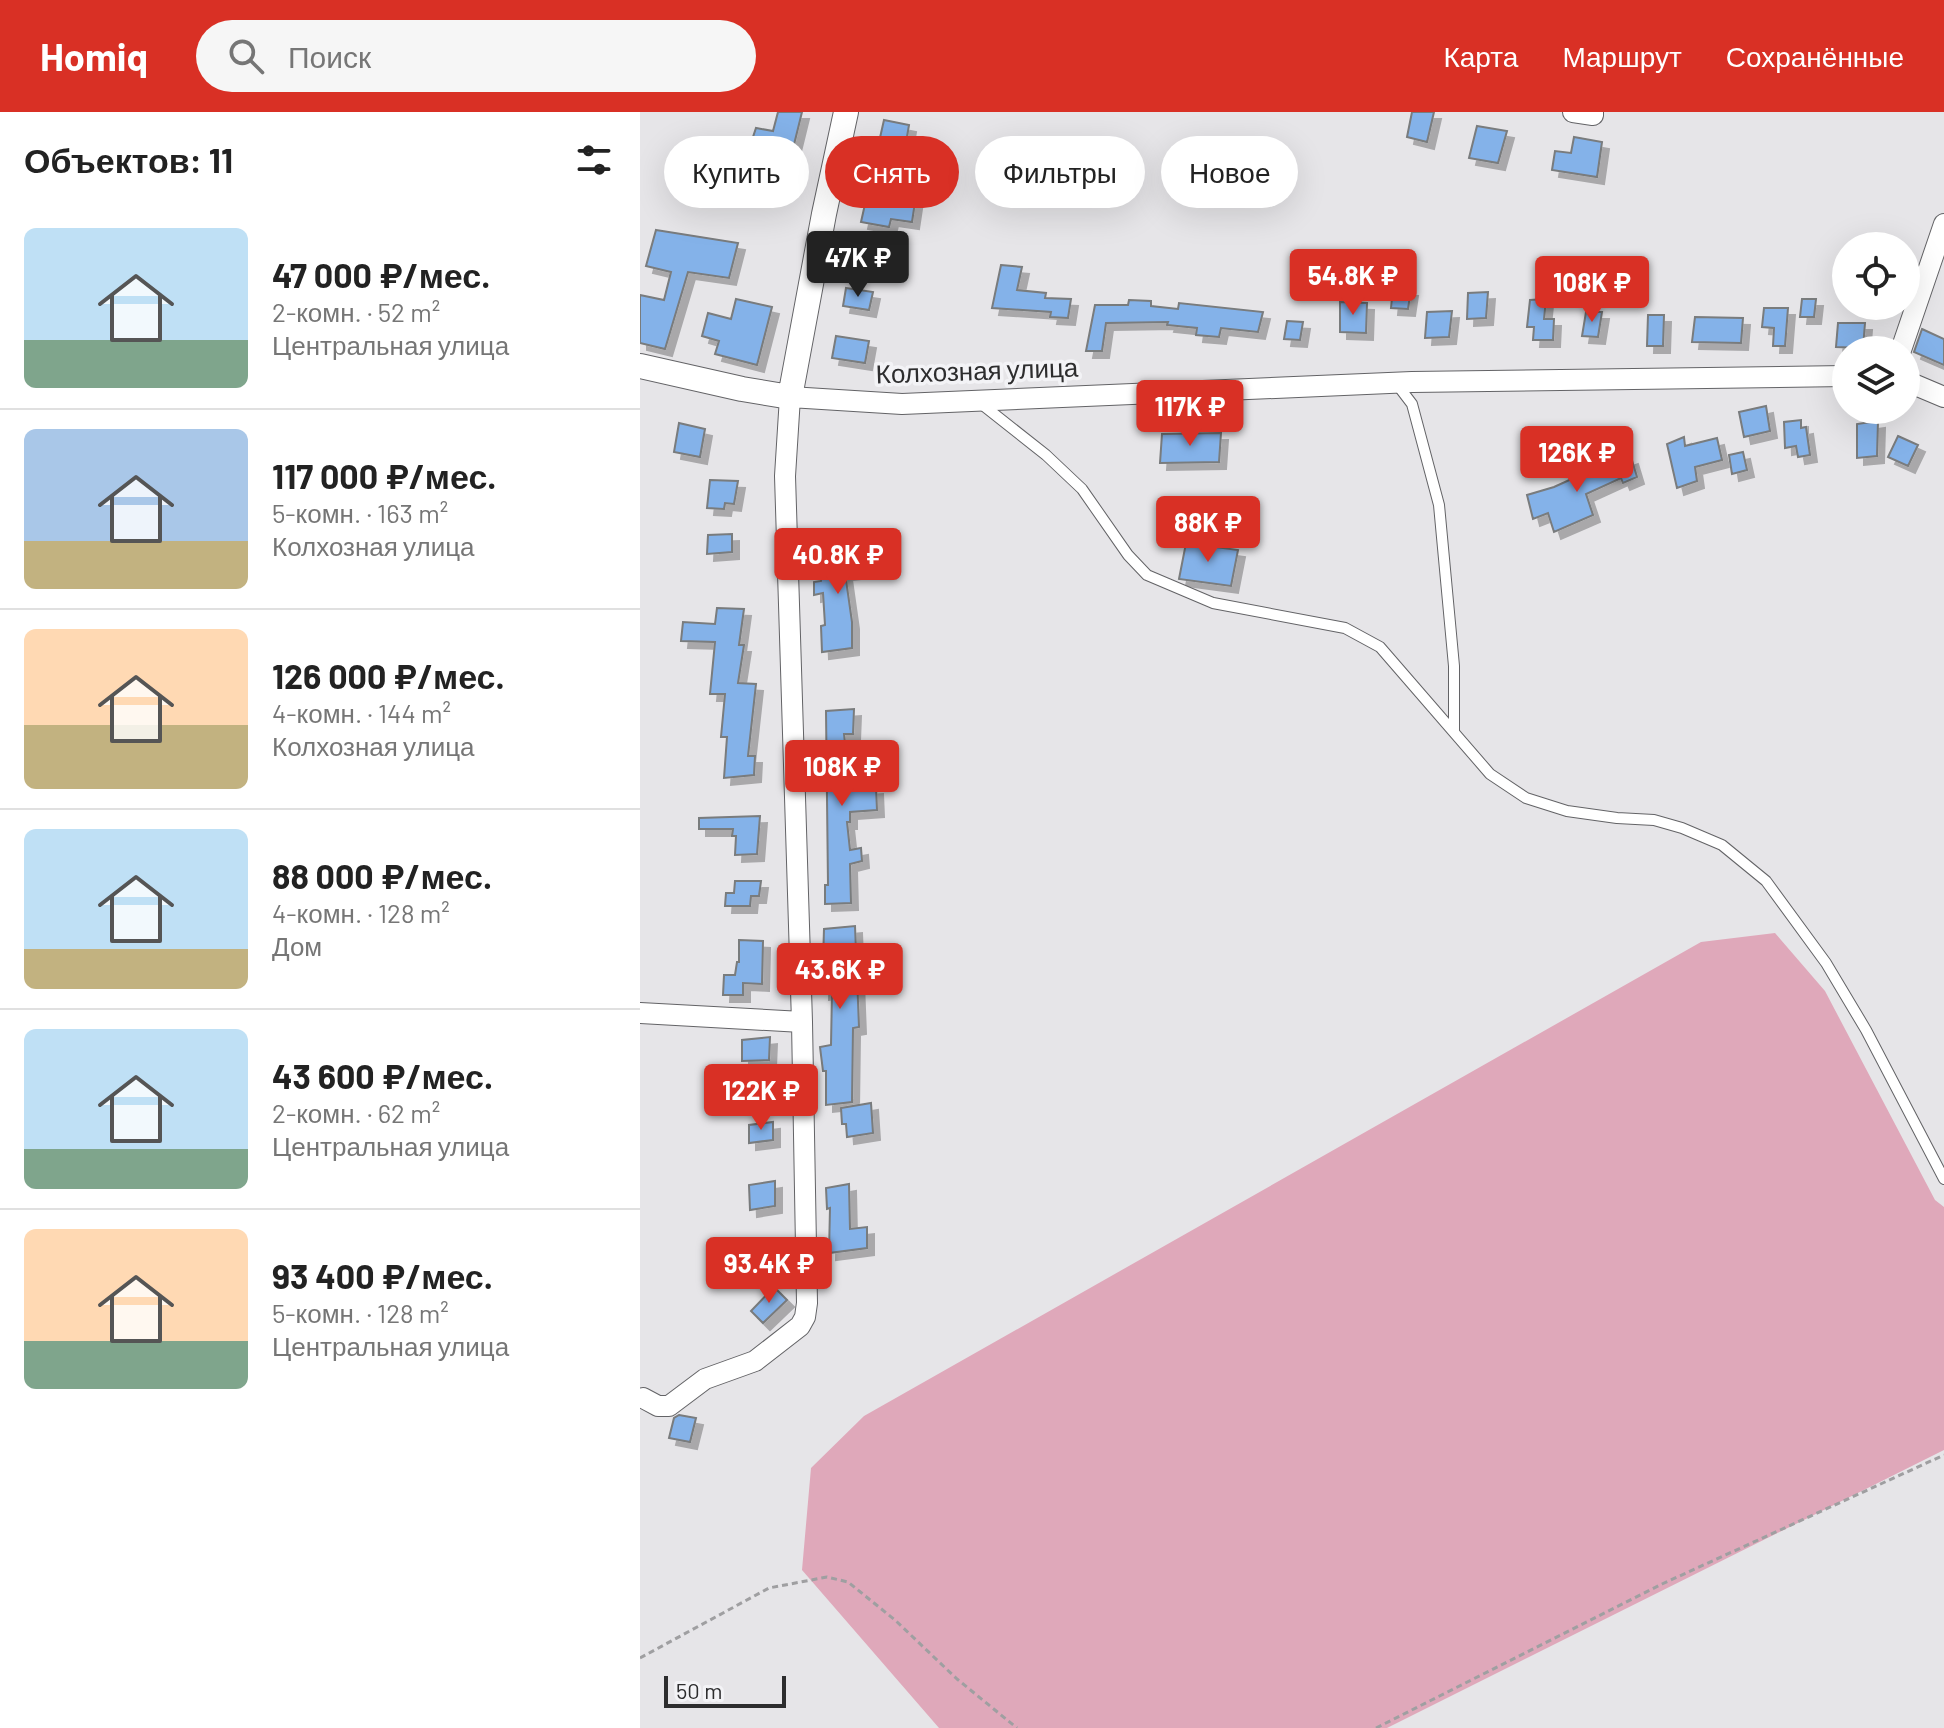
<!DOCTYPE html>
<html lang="ru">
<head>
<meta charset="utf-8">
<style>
  body { margin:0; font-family:Barlow,sans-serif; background:#f6f6f6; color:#222; height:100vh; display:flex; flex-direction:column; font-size:30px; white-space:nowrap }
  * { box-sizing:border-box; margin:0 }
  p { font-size:26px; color:#767676 }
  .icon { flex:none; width:44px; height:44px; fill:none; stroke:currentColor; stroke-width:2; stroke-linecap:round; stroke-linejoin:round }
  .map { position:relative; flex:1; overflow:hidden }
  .side { display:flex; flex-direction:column; background:#fff; width:640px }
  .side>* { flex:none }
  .hud { position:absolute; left:24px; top:24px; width:760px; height:72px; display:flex; gap:16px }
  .fabs { position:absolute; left:1192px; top:120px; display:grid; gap:16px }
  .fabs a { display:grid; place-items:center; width:88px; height:88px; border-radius:50%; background:#fff; box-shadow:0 8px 32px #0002; font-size:40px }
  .scale { position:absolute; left:24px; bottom:20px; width:122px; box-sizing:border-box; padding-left:8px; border:4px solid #2d2d2e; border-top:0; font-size:22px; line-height:28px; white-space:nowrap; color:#2d2d2e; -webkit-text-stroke:6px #f3f3f6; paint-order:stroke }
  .price { position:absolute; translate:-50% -68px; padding:0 18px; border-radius:8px; background:#d93025; color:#fff; font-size:26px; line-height:52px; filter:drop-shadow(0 2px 4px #0008) }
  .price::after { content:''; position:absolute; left:50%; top:48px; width:24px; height:18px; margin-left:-12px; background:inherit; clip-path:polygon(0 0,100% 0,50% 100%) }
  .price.current { background:#222; color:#fff }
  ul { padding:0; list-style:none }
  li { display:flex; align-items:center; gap:24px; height:200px; padding:0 24px }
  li+li { border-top:2px solid #e0e0e0 }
  li span { display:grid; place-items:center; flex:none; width:224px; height:160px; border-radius:12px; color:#555 }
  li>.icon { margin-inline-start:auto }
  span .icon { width:96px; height:96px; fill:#fffc; stroke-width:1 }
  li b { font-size:34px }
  h2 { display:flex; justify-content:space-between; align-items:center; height:96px; padding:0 24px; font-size:34px }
  .pill { padding:0 28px; border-radius:36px; background:#fff; box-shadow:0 8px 32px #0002; font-size:28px; line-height:72px }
  .pill.current { background:#d93025; color:#fff }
  header { display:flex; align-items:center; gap:48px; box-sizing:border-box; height:112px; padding:0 40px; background:#d93025; color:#fff }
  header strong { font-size:38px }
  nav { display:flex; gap:44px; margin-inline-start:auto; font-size:28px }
  .search { width:560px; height:72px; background:#f6f6f6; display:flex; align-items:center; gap:20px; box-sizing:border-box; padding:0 28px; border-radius:44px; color:#767676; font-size:30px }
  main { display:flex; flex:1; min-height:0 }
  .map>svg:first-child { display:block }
</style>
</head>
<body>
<header>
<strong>Homiq</strong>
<div class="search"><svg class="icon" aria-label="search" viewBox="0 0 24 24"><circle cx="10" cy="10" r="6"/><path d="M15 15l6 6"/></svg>Поиск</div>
<nav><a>Карта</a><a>Маршрут</a><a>Сохранённые</a></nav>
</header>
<main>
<section class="side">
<h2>Объектов: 11<svg class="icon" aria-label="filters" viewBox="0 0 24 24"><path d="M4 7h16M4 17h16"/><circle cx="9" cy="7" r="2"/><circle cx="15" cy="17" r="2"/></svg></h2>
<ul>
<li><span style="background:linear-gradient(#bfe0f5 70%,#7fa58c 0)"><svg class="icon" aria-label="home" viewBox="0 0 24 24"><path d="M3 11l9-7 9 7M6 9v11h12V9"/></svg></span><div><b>47 000 ₽/мес.</b><p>2-комн. · 52 m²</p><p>Центральная улица</p></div></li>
<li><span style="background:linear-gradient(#a9c7e8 70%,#c2b280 0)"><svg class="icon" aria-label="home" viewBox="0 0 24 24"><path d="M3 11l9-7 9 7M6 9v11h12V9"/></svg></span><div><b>117 000 ₽/мес.</b><p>5-комн. · 163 m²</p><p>Колхозная улица</p></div></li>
<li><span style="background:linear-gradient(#ffd9b3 60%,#c2b280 0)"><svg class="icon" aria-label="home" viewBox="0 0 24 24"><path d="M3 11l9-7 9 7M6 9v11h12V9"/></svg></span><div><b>126 000 ₽/мес.</b><p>4-комн. · 144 m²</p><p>Колхозная улица</p></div></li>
<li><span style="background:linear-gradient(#bfe0f5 75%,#c2b280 0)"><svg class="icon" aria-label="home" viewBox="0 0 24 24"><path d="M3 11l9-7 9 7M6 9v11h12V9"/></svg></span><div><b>88 000 ₽/мес.</b><p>4-комн. · 128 m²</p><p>Дом</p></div></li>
<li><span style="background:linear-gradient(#bfe0f5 75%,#7fa58c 0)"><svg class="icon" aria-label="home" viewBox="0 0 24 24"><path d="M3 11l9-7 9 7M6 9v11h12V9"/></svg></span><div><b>43 600 ₽/мес.</b><p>2-комн. · 62 m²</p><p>Центральная улица</p></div></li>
<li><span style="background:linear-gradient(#ffd9b3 70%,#7fa58c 0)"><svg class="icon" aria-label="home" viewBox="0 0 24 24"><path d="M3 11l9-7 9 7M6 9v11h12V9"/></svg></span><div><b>93 400 ₽/мес.</b><p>5-комн. · 128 m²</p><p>Центральная улица</p></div></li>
</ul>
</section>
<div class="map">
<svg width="1304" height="1616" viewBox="0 0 1304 1616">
  <defs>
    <filter id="shadow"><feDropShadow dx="7" dy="7" stdDeviation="0" flood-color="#0004"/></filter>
  </defs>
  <rect width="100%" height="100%" fill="#e6e5e8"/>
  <path fill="#dfa8ba" d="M 1135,821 L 1185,879 L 1295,1088 L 1304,1095 L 1304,1338 L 747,1616 L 299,1616 L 162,1458 L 171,1356 L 224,1304 L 1061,830 Z"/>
  <path fill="#84b2e9" stroke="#797b7d" stroke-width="2" filter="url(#shadow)" d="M 138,0 L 162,0 L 146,65 L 131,62 L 136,43 L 133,42 L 135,35 L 111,31 L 116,16 L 133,19 Z
    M 772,0 L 794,0 L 787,30 L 767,25 Z
    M 244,8 L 269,13 L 263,48 L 281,50 L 272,110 L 251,107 L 249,115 L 221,110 Z
    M 837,14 L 867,19 L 858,51 L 829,46 Z
    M 934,25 L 962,30 L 957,65 L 912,58 L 915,39 L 931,41 Z
    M 16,118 L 98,131 L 89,166 L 48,160 L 25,237 L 0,231 L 0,183 L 24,188 L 31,160 L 6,154 Z
    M 361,153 L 382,155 L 377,178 L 406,181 L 405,186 L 431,187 L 428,206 L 410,205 L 411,200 L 352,196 Z
    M 206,176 L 233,180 L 229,198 L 203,194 Z
    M 753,176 L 771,177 L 768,197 L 751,196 Z
    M 848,180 L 846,206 L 827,207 L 828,181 Z
    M 96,187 L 132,195 L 117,253 L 75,242 L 79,229 L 62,224 L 68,201 L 91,207 Z
    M 906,187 L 904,207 L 914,207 L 913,228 L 893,228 L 894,215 L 887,215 L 890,188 Z
    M 1162,187 L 1176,187 L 1174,205 L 1160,205 Z
    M 489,188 L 511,189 L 511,194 L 538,197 L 539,191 L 623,200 L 618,220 L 581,216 L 579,225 L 556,223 L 557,216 L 527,213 L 528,210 L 466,211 L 462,239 L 446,239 L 455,193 L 488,193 Z
    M 700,190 L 727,191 L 726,221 L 700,220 Z
    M 1124,196 L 1148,196 L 1145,234 L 1133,234 L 1134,216 L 1122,215 Z
    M 812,199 L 809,225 L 785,226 L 787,200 Z
    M 946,200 L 962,200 L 958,225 L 942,224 Z
    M 1008,203 L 1024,203 L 1023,234 L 1007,234 Z
    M 1055,205 L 1103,206 L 1101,231 L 1052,230 Z
    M 647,209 L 663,210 L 660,228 L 644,227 Z
    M 1198,211 L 1225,211 L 1223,236 L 1196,235 Z
    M 1282,217 L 1304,227 L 1304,253 L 1274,240 Z
    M 196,224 L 229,229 L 225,251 L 192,246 Z
    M 1126,294 L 1130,319 L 1104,325 L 1099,300 Z
    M 1161,308 L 1161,316 L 1166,315 L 1170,343 L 1158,345 L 1156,334 L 1145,336 L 1144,310 Z
    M 1238,309 L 1237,344 L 1217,346 L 1217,312 Z
    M 39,311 L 65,317 L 60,345 L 34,340 Z
    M 581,321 L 579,350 L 520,351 L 522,322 Z
    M 1258,324 L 1278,333 L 1268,354 L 1248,345 Z
    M 1044,325 L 1045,334 L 1077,326 L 1082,348 L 1055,355 L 1057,369 L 1037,376 L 1027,332 Z
    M 1103,340 L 1107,358 L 1092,362 L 1089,343 Z
    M 991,345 L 997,365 L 983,371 L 981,366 L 946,382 L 953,403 L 914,420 L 908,401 L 893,407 L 887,383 L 914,375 L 969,350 L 970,353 Z
    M 70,368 L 98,369 L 94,392 L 85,391 L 84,397 L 67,396 Z
    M 92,422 L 92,440 L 67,442 L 68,423 Z
    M 546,431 L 598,438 L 591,474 L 539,467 Z
    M 223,433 L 223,459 L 205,461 L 212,510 L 212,536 L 182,540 L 181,514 L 185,513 L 183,481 L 174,483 L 174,470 L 181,469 L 180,440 Z
    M 77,496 L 104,497 L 99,533 L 104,533 L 98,571 L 116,572 L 108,644 L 115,644 L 114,663 L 84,666 L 87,625 L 81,625 L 85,582 L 70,582 L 75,530 L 41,529 L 43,510 L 75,512 Z
    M 214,597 L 213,622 L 204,622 L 210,677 L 236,675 L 237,698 L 210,700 L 210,710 L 207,710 L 210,738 L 221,736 L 222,749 L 210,752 L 211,791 L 185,792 L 185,773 L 188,773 L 186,599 Z
    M 120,704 L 117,742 L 95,743 L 96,724 L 92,724 L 93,717 L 59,717 L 59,706 Z
    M 95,769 L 121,769 L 119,784 L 111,784 L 110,794 L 85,794 L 86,781 L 94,781 Z
    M 215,814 L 219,915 L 213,916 L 212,990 L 186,993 L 186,959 L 183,959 L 180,935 L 191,933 L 192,880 L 182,881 L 184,817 Z
    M 99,828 L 123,829 L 122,872 L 103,871 L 103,883 L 83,883 L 84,863 L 95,863 L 97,850 L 99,850 Z
    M 130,925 L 129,948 L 102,949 L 102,928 Z
    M 128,969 L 131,969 L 131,984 L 106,988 L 106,972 Z
    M 231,991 L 233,1021 L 207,1025 L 206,1012 L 202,1012 L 201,996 Z
    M 133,1010 L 133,1028 L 109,1031 L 109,1013 Z
    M 135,1069 L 135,1094 L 110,1098 L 109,1073 Z
    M 209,1072 L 210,1117 L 227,1115 L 227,1136 L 189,1141 L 190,1096 L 187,1097 L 186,1076 Z
    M 134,1175 L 147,1188 L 123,1211 L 111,1199 Z
    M 39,1303 L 56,1306 L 50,1330 L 29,1326 L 34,1306 Z"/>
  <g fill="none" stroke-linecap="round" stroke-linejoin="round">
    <defs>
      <path id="service" d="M 756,271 L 772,292 L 799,393 L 814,554 L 814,618
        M 339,290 L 406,343 L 442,377 L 488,443 L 507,463 L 573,491 L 705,516 L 740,535 L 850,662 L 886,686 L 927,699 L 977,706 L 1014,708 L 1042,716 L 1082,733 L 1126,769 L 1186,851 L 1226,918 L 1304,1067"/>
      <path id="minor" d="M 933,0 L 953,3 L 953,0
        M 1261,238 L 1304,112
        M 1266,269 L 1304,285
        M 0,901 L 162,910
        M 3,1286 L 18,1294 L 29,1294 L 65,1267 L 115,1249 L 160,1214 L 165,1205 L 167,1191 L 162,910 L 145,364 L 150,285 L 262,292 L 772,270 L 1206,264"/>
      <path id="tertiary" d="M 0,254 L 102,277 L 150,285 L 184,102 L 206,0"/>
    </defs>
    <use href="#service" stroke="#636366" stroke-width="12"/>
    <use href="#minor" stroke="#636366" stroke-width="22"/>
    <use href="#tertiary" stroke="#636366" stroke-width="26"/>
    <path stroke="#9f9fa1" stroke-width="3" stroke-dasharray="6 4" stroke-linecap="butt" d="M 0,1546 L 129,1476 L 187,1465 L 208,1470 L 255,1508 L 317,1567 L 377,1616
      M 736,1616 L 1022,1472 L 1304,1343"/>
    <use href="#service" stroke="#fff" stroke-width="10"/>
    <use href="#minor" stroke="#fff" stroke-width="20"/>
    <use href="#tertiary" stroke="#fff" stroke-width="24"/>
  </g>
  <g text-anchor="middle" stroke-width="7" stroke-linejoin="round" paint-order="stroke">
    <g font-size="26" fill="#2d2d2e" stroke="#f3f3f6">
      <text transform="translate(337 259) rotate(-2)" y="9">Колхозная улица</text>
    </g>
  </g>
</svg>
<div class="fabs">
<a><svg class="icon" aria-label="locate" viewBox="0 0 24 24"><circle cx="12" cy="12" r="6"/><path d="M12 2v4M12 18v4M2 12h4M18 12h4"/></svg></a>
<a><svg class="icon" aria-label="layers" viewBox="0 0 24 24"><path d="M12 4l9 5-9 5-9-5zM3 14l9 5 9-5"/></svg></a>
</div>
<div class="scale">50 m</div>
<b class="price current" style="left:218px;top:187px">47K ₽</b>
<b class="price" style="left:713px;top:205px">54.8K ₽</b>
<b class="price" style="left:952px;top:212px">108K ₽</b>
<b class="price" style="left:550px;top:336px">117K ₽</b>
<b class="price" style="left:937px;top:382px">126K ₽</b>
<b class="price" style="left:568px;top:452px">88K ₽</b>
<b class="price" style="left:198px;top:484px">40.8K ₽</b>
<b class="price" style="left:202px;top:696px">108K ₽</b>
<b class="price" style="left:200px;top:899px">43.6K ₽</b>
<b class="price" style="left:121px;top:1020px">122K ₽</b>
<b class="price" style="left:129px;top:1193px">93.4K ₽</b>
<div class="hud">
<a class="pill">Купить</a>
<a class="pill current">Снять</a>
<a class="pill">Фильтры</a>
<a class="pill">Новое</a>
</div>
</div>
</main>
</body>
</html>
